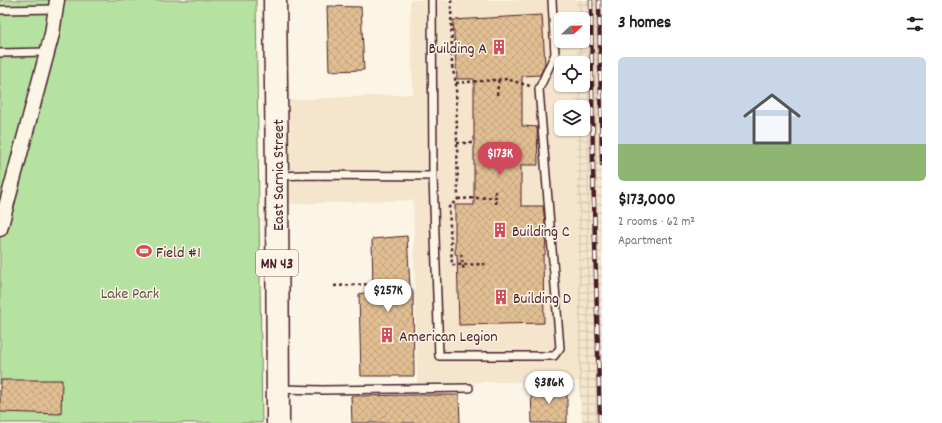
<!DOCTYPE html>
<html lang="en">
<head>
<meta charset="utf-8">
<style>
  body { margin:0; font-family:Dekko,sans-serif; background:#f2f2f2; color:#202124; height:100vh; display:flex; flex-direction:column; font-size:15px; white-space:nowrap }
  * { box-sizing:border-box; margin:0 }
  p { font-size:13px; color:#757577 }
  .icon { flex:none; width:22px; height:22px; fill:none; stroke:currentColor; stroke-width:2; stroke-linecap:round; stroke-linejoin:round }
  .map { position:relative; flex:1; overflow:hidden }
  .sheet { display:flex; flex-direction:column; background:#fff; width:340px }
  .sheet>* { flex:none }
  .needle { width:26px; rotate:68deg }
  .tools { position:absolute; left:554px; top:12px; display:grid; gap:8px }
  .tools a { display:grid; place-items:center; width:36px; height:36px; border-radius:6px; background:#fff; box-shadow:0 1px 3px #0004; font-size:20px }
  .price { position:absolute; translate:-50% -34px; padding:0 9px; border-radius:14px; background:#fff; color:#222; font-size:13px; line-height:26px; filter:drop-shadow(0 1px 2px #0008) }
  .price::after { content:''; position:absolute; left:50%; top:24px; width:12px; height:9px; margin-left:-6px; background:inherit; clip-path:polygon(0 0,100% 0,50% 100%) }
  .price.selected { background:#d1495b; color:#fff }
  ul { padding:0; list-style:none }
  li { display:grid; align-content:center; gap:8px; height:212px; padding:0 16px }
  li+li { border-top:1px solid #e0e0e0 }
  li span { display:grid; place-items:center; height:124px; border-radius:6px; color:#555 }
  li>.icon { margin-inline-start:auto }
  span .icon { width:72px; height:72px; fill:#fffc; stroke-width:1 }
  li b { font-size:17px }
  h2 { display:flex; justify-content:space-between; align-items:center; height:48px; padding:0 16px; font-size:17px }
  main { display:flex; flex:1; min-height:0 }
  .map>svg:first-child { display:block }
</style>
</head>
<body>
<main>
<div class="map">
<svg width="602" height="423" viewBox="0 0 602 423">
  <defs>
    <pattern id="industrial-grid" width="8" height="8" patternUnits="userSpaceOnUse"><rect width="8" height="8" fill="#f4e5cc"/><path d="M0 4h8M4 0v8" fill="none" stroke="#d3c4af"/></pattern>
    <pattern id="building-cross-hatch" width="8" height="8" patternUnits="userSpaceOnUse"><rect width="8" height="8" fill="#e1bf93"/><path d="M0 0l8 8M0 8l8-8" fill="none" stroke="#c3a47f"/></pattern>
  </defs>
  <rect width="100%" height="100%" fill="#fcf5e5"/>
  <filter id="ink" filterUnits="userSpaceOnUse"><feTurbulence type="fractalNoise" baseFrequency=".025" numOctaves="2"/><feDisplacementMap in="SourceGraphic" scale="8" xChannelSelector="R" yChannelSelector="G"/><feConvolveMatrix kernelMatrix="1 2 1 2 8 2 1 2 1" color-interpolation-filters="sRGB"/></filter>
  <g filter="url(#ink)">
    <path fill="#f4e5cc" d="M 410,0 L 576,0 L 576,19 L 561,19 L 561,41 L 576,41 L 575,63 L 561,63 L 561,85 L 575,85 L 575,107 L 561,107 L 561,129 L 576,129 L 579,310 L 579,381 L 417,383 L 413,200 L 289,204 L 287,100 L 413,94 Z"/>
    <path fill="url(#industrial-grid)" d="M 576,0 L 602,0 L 602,423 L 582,423 L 579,381 L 576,129 L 583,129 L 583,107 L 575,107 L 575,85 L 583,85 L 583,63 L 575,63 L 576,41 L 583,41 L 583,19 L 576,19 Z"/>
    <path fill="#b6e2a1" stroke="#808066" d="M 0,0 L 256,0 L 262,423 L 0,423 Z"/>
    <path fill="url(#building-cross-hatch)" stroke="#4a1f2b" d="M 327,6 L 361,7 L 364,70 L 329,71 Z
      M 542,15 L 545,64 L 540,75 L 522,76 L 522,126 L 537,127 L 538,165 L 521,165 L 521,206 L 543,206 L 546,231 L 545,255 L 543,255 L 544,323 L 459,325 L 457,254 L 455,254 L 455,205 L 474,205 L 474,79 L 457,79 L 453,20 Z
      M 407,236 L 410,287 L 413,292 L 414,376 L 361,376 L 359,294 L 373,291 L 372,239 Z
      M 1,380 L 62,380 L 61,414 L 0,412 L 0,389 Z
      M 531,387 L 567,387 L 567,423 L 532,423 Z
      M 415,395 L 459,395 L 460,423 L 352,423 L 351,396 Z"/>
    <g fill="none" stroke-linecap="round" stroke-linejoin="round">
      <defs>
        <path id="service" d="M 432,0 L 433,176 L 439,356 L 554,356 L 560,348 L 539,89 L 555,54 L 552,0
          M 0,10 L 56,9
          M 0,53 L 47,52
          M 280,176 L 303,175 L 433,176
          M 280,389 L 322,390 L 469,388"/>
        <path id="minor" d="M 0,229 L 52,34 L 57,0"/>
        <path id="primary" d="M 275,0 L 277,176 L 278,423"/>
      </defs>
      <use href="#service" stroke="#4a1f2b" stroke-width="10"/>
      <use href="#minor" stroke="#4a1f2b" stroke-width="17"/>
      <use href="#primary" stroke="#4a1f2b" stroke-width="25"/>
      <path stroke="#4a1f2b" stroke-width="2.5" stroke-dasharray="3 3" stroke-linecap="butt" d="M 451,0 L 452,66 L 456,83 L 458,199 L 449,207 L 452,265 L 488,264
        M 456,83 L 507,79 L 530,86
        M 497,95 L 499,77
        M 457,143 L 474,143
        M 495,191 L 496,197
        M 458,199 L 496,197 L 496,205
        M 461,254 L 464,271
        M 334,286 L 373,284"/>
      <use href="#service" stroke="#fcf5e5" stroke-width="7"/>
      <use href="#minor" stroke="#fcf5e5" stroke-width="14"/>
      <use href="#primary" stroke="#fcf5e5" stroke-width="22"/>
      <defs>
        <path id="rail" d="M 591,0 L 593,169 L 600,423
          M 599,0 L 602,164"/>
      </defs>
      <use href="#rail" stroke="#4a1f2b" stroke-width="4.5"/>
      <use href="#rail" stroke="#fcf5e5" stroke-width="3" stroke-dasharray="9" stroke-linecap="butt"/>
    </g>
  </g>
  <defs>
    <symbol id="building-bare" viewBox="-9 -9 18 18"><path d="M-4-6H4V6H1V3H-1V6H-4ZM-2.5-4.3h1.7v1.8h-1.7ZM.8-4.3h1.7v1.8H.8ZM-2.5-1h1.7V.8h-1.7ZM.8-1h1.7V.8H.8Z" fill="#d1495b" stroke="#fcf5e5" stroke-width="2.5" paint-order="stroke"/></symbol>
    <symbol id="stadium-bare" viewBox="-9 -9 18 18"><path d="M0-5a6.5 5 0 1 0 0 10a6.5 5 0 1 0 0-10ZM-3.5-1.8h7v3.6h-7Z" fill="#d1495b" stroke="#fcf5e5" stroke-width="2.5" paint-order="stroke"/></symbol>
  </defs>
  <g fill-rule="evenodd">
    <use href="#building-bare" x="488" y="36" width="22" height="22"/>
    <use href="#building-bare" x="489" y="219" width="22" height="22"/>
    <use href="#stadium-bare" x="133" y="240" width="22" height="22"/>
    <use href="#building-bare" x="490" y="286" width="22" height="22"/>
    <use href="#building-bare" x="376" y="324" width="22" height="22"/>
  </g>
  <g text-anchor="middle" stroke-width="3" stroke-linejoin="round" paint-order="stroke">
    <rect fill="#fcf5e5" stroke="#7f5f63" stroke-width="1" x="256" y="250" width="42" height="26" rx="3"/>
    <g font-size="15" font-weight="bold" fill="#4a1f2b">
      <text x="277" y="268">MN 43</text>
    </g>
    <g font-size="16" fill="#4a1f2b" stroke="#fcf5e5" text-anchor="start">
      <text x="487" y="53" text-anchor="end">Building A</text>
      <text x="512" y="236">Building C</text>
      <text x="156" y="257">Field #1</text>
      <text x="513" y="303">Building D</text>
      <text x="399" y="341">American Legion</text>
    </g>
    <g font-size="16" fill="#4a1f2b" stroke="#fcf5e5">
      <text transform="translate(277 175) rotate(-90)" y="6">East Sarnia Street</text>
    </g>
    <g font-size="16" fill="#655048" stroke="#fcf5e5">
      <text x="130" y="298">Lake Park</text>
    </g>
  </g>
</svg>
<div class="tools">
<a><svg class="needle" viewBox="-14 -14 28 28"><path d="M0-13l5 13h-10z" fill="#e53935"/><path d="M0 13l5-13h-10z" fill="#757577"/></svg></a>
<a><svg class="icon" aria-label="locate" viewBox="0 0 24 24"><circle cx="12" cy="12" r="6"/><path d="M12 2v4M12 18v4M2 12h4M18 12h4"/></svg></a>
<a><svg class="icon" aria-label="layers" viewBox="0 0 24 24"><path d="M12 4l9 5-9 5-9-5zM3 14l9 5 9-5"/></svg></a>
</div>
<b class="price selected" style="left:500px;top:176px">$173K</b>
<b class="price" style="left:388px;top:313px">$257K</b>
<b class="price" style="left:549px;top:405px">$386K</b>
</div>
<section class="sheet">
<h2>3 homes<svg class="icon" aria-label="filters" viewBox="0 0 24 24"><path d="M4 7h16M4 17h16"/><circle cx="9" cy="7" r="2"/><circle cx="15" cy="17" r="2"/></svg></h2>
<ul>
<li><span style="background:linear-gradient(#c9d6e8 70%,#8fb573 0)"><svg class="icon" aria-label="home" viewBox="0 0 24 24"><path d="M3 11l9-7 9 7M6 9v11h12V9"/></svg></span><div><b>$173,000</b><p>2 rooms · 62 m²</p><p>Apartment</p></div></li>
</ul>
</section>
</main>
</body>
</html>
